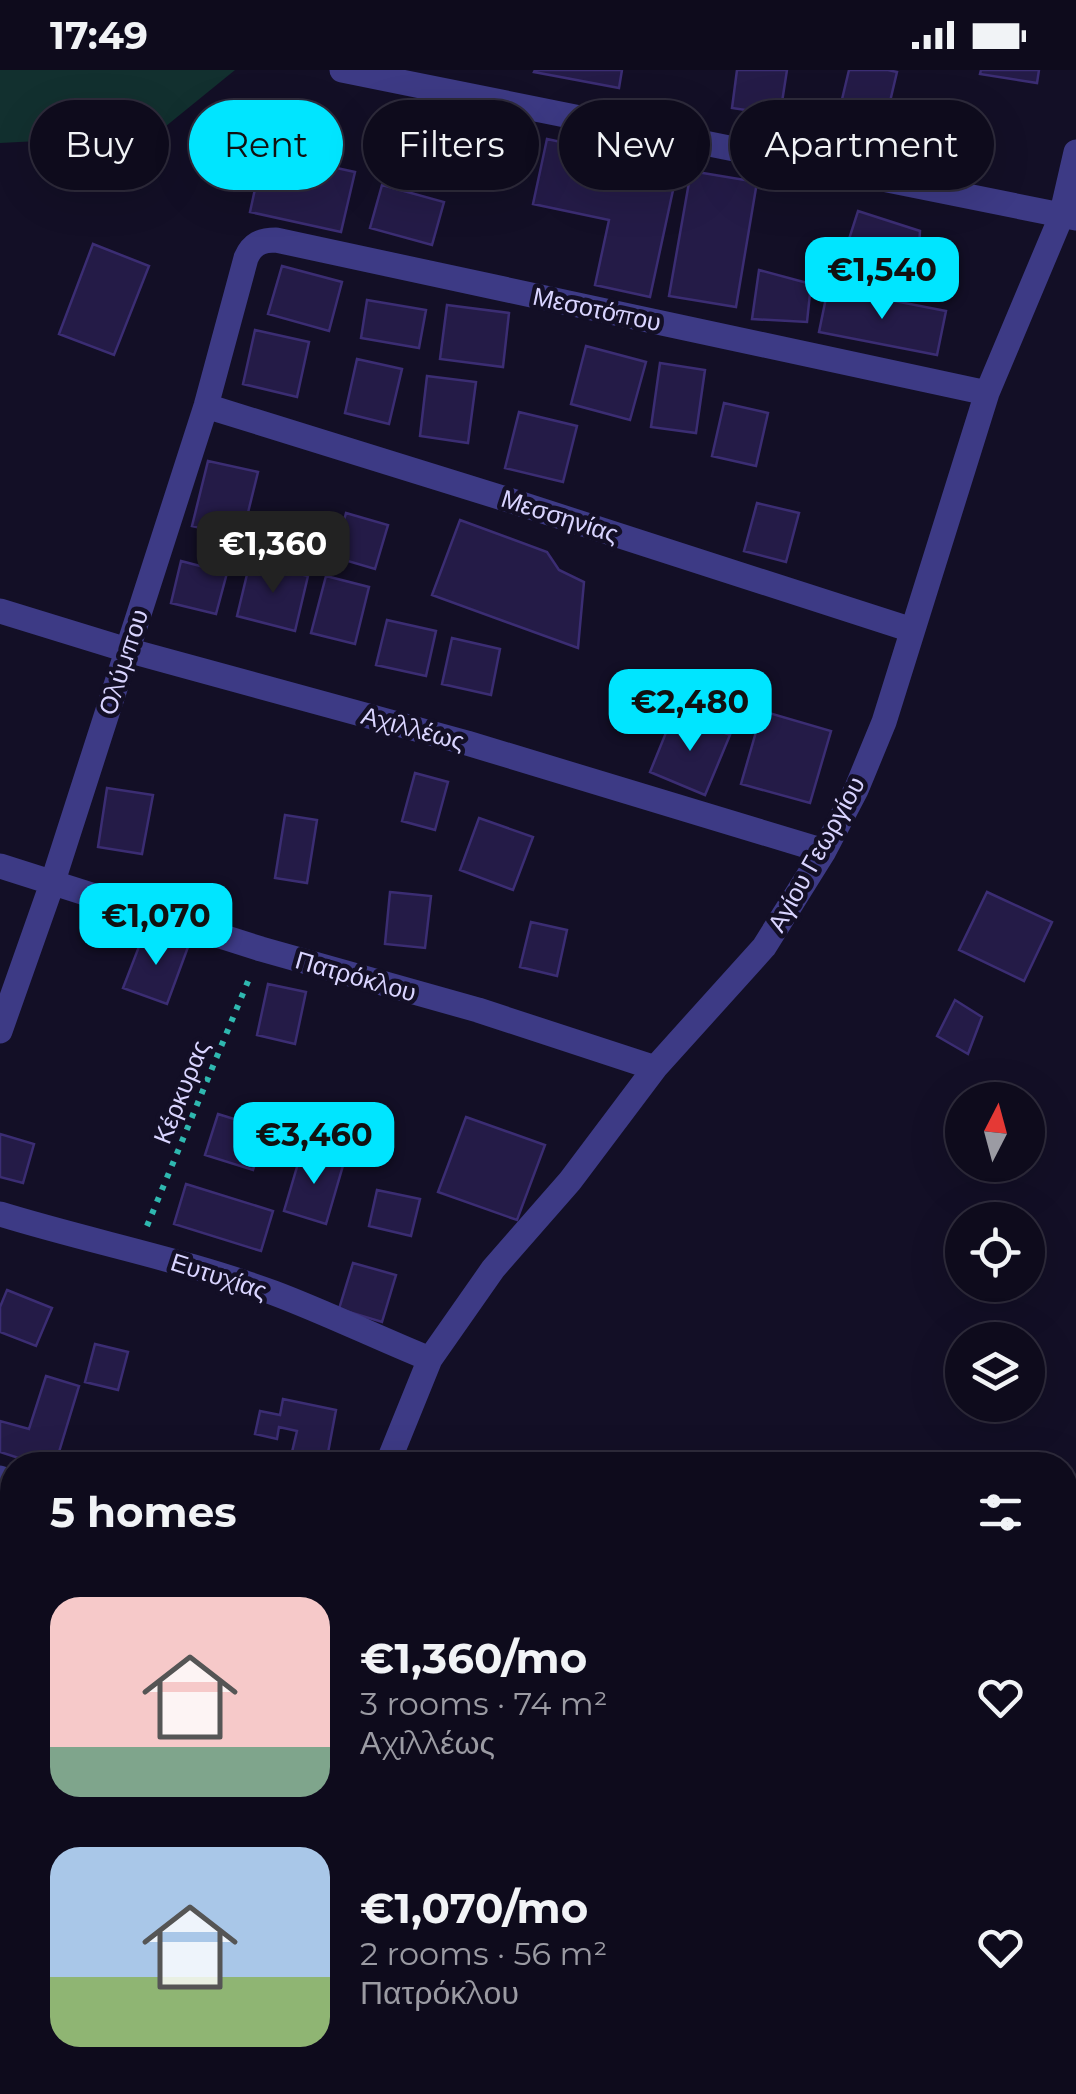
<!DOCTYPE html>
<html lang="en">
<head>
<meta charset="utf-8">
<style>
  body { margin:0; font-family:Montserrat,sans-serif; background:#1c1929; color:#f1f3f6; height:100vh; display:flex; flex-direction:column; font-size:38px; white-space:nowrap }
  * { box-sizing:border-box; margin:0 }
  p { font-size:32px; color:#9b9ba3 }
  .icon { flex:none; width:55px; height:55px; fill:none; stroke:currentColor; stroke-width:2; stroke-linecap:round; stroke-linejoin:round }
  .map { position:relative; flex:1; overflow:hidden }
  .drawer { position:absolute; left:0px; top:1382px; width:1078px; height:642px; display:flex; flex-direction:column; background:#0e0b1c; border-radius:40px 40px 0 0; box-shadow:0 10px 40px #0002,0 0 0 2px #2e2b3b }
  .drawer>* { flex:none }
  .banner { position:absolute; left:30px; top:30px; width:1018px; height:90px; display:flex; gap:20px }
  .needle { width:65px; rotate:6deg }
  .buttons { position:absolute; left:945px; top:1012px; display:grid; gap:20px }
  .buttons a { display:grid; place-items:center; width:100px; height:100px; border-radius:50%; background:#0e0b1c; box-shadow:0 10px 40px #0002,0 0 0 2px #2e2b3b; font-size:50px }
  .price { position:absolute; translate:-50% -85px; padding:0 22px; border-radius:20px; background:#00e5ff; color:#111; font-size:32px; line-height:65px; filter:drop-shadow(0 2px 5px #0008) }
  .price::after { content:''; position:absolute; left:50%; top:60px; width:30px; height:22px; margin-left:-15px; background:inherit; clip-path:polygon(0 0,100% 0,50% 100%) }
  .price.on { background:#222; color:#fff }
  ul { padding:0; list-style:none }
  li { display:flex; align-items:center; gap:30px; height:250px; padding:0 50px }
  li span { display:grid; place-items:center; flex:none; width:280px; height:200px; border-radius:30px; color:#555 }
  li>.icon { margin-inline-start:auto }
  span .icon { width:120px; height:120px; fill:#fffc; stroke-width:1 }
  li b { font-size:42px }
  h2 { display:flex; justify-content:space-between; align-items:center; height:120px; padding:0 50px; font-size:42px }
  .chip { padding:0 35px; border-radius:45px; background:#0e0b1c; box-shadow:0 10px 40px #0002,0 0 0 2px #2e2b3b; font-size:35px; line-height:90px }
  .chip.on { background:#00e5ff; color:#111 }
  .status { display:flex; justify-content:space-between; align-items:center; height:70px; padding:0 50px; background:#0e0b1c; direction:ltr }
  .status svg { height:28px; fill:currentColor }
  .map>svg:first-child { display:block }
</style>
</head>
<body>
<div class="status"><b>17:49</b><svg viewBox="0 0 49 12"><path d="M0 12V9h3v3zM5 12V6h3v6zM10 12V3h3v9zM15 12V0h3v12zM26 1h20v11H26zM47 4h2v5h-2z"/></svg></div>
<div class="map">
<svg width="1076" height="2024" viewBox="0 0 1076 2024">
  <rect width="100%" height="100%" fill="#130f26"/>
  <path fill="#12302f" d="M 0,0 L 235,0 L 155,65 L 0,73 Z"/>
  <path fill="#241b47" stroke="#3b2d73" stroke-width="2.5" d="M 535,0 L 622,0 L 619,18 L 534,2 Z
    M 737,0 L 787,0 L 780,45 L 732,38 Z
    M 849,0 L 888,0 L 897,2 L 879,78 L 833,67 Z
    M 981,0 L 1039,0 L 1037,13 L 980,4 Z
    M 547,69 L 678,97 L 650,227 L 595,215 L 609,150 L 533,134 Z
    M 263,82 L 355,102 L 341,162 L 250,142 Z
    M 691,101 L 757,112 L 736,237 L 669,226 Z
    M 382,115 L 444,132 L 432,175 L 370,158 Z
    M 858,141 L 920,161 L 918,195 L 842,191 Z
    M 93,174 L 149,196 L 114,285 L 59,264 Z
    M 282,196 L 342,212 L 329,261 L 268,244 Z
    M 759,200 L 811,214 L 807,252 L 752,249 Z
    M 828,218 L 946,241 L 937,285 L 819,262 Z
    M 367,230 L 426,240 L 419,278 L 361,268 Z
    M 447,235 L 509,243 L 503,297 L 440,289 Z
    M 255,260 L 309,272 L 297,327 L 243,314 Z
    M 586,276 L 646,292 L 630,350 L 571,334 Z
    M 357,289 L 402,299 L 389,354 L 345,343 Z
    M 660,293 L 705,300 L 696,363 L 651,357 Z
    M 427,306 L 476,312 L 468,373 L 420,366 Z
    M 724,333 L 768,343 L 756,396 L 712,386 Z
    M 519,342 L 577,356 L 563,412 L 505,398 Z
    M 208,391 L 258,402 L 242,467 L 192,456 Z
    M 757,433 L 799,443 L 786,492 L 744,481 Z
    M 346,443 L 388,455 L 375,499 L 334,487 Z
    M 460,450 L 547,482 L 559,500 L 584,512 L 578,578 L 432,525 Z
    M 181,491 L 227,503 L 216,544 L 171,533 Z
    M 250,492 L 308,506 L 295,561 L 237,546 Z
    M 326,506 L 369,517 L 355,574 L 311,563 Z
    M 387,550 L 436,561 L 426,606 L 376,595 Z
    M 452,568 L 500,579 L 491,625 L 442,614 Z
    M 762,641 L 831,661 L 810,733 L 741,714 Z
    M 674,643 L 730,665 L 705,725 L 650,702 Z
    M 415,703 L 448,712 L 435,760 L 402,751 Z
    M 107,718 L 153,725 L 142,784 L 98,777 Z
    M 285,745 L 317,750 L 307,813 L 275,808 Z
    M 479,748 L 533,767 L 513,820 L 460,800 Z
    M 390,822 L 431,826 L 425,878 L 385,874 Z
    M 987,822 L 1052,852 L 1024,911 L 959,880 Z
    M 531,852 L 567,860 L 557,906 L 520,897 Z
    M 145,861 L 188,877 L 167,934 L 123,918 Z
    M 268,914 L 306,922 L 295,974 L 257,965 Z
    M 955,930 L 982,947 L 968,984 L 937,966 Z
    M 218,1044 L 266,1059 L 253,1100 L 205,1085 Z
    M 466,1047 L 545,1075 L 517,1150 L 438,1122 Z
    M 0,1064 L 34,1074 L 23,1113 L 0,1107 Z
    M 302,1080 L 344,1092 L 326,1154 L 284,1141 Z
    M 186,1114 L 273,1141 L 261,1181 L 174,1154 Z
    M 377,1120 L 420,1129 L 411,1166 L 369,1156 Z
    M 353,1193 L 396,1205 L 382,1252 L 339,1239 Z
    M 7,1220 L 52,1238 L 36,1276 L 0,1262 L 0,1237 Z
    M 95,1274 L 128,1282 L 118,1320 L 85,1312 Z
    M 46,1306 L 79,1316 L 55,1395 L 40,1395 L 0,1382 L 0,1351 L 29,1359 Z
    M 283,1329 L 336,1340 L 327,1388 L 292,1382 L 297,1361 L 279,1357 L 277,1369 L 255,1364 L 260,1341 L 280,1345 Z
    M 0,1557 L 12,1560 L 12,1595 L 0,1592 Z
    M 225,2012 L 284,2012 L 279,2024 L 221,2024 Z
    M 723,2012 L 747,2012 L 777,2023 L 719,2024 Z"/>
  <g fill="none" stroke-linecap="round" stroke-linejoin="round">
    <path stroke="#2fb8b0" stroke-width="6" stroke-dasharray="5 8" stroke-linecap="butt" d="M 147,1156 L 251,904"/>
    <path stroke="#3d3a85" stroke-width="25" d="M 342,0 L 1076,148
      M 206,336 L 512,431 L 912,560
      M 0,541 L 127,580 L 467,673 L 824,781
      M 0,796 L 261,879 L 478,940 L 655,998
      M 0,961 L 53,811 L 206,336 L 246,188 C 252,174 261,170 276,170 L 987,323
      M 0,1144 C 91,1172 185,1190 274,1223 C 327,1243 378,1268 430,1289
      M 387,1395 L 430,1289 L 493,1199 L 570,1111 L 655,998 L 764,877 L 824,781 L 856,720 L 884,652 L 987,323 L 1061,147 L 1076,82
      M 0,1408 L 12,1412
      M 1065,1741 L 1076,1744
      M 0,1757 L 12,1763
      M 126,2024 L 131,2012"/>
  </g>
  <g text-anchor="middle" stroke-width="9" stroke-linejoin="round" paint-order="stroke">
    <g font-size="25" fill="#d9d4ff" stroke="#130f26">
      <text transform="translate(597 239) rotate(12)" y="9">Μεσοτόπου</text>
      <text transform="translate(560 446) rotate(18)" y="9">Μεσσηνίας</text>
      <text transform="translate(123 592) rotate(-72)" y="9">Ολύμπου</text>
      <text transform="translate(413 658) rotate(15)" y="9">Αχιλλέως</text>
      <text transform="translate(816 784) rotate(-61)" y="9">Αγίου Γεωργίου</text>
      <text transform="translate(356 906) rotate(16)" y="9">Πατρόκλου</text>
      <text transform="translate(181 1022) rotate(-68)" y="9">Κέρκυρας</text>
      <text transform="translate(219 1206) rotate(18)" y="9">Ευτυχίας</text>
    </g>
  </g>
</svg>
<div class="buttons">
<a><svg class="needle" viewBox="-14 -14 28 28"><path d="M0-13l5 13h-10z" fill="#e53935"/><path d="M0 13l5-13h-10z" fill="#9b9ba3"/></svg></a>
<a><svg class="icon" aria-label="locate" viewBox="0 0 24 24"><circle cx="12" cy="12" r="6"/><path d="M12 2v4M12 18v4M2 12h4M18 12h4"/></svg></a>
<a><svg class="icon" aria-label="layers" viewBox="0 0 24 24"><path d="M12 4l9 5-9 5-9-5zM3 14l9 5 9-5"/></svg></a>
</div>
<b class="price" style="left:882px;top:252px">€1,540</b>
<b class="price on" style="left:273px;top:526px">€1,360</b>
<b class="price" style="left:690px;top:684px">€2,480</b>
<b class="price" style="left:156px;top:898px">€1,070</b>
<b class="price" style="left:314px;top:1117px">€3,460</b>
<div class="banner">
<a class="chip">Buy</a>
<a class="chip on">Rent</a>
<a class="chip">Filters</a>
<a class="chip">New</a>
<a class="chip">Apartment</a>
</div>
<section class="drawer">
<h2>5 homes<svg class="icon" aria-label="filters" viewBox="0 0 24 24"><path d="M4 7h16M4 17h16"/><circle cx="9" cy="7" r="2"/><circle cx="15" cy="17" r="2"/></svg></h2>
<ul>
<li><span style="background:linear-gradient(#f6c9c9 75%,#7fa58c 0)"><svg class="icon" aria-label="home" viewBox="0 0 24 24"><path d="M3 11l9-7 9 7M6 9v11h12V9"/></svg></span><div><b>€1,360/mo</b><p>3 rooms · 74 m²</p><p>Αχιλλέως</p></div><svg class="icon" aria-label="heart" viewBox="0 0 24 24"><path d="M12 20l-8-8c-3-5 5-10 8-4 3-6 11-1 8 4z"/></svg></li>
<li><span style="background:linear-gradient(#a9c7e8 65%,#8fb573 0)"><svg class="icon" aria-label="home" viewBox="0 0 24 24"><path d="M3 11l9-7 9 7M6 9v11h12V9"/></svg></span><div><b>€1,070/mo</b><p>2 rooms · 56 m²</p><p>Πατρόκλου</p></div><svg class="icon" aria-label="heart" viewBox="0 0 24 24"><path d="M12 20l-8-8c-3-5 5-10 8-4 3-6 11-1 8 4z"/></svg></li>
</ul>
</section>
</div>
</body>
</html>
